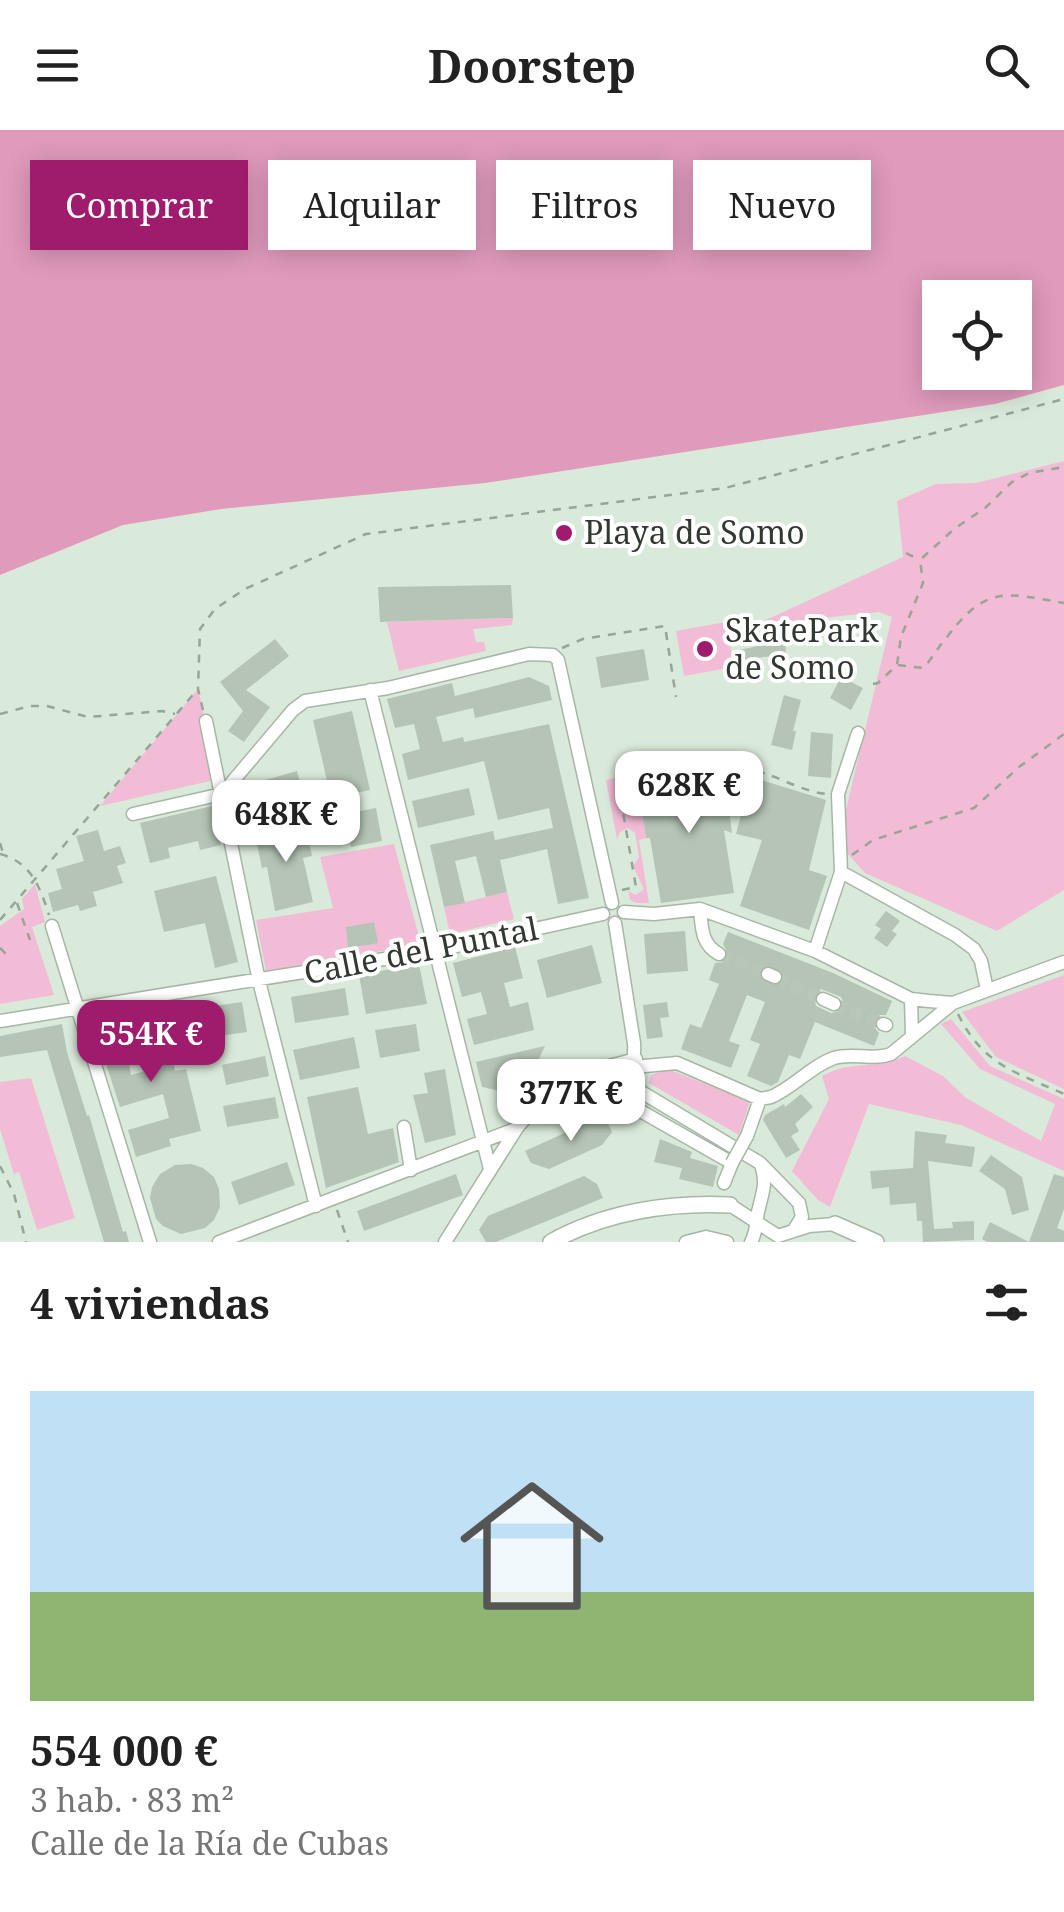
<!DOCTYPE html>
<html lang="es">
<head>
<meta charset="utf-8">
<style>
  body { margin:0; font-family:"Noto Serif",serif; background:#f6f6f6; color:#222; height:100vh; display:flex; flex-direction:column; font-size:38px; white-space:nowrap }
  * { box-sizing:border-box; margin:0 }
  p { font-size:32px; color:#767676 }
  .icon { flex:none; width:55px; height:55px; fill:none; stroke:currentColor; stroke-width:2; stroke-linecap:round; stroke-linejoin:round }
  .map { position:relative; height:1112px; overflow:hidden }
  .drawer { display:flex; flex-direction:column; background:#fff; flex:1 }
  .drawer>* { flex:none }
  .banner { position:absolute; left:30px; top:30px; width:1005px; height:90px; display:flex; gap:20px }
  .tools { position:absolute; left:922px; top:150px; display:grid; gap:20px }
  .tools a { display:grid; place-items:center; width:110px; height:110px; border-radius:0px; background:#fff; box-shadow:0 5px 25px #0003; font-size:50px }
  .price { position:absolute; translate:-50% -85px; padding:0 22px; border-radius:20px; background:#fff; color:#222; font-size:32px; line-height:65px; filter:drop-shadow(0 2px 5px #0008) }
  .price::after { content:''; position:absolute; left:50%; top:60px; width:30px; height:22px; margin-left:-15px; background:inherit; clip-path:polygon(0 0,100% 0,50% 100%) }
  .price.selected { background:#9f1c6d; color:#fff }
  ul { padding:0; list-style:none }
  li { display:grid; align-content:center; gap:20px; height:530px; padding:0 30px }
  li+li { border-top:2px solid #e0e0e0 }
  li span { display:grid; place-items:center; height:310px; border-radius:0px; color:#555 }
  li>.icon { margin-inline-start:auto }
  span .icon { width:180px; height:180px; fill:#fffc; stroke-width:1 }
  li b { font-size:42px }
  h2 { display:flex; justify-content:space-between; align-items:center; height:120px; padding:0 30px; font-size:42px }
  .tag { padding:0 35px; border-radius:0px; background:#fff; box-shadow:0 5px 25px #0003; font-size:35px; line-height:90px }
  .tag.selected { background:#9f1c6d; color:#fff }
  header { display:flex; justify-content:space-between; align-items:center; height:130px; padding:0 30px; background:#fff; font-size:45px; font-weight:700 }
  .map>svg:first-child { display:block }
</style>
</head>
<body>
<header><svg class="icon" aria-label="menu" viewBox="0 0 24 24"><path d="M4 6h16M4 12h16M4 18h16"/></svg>Doorstep<svg class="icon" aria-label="search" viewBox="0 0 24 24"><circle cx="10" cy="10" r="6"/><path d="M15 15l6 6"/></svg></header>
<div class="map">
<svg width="1064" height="1112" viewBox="0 0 1064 1112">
  <rect width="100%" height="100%" fill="#daeada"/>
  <path fill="#f2bcd6" d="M 1064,331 L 1064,760 L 997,801 L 865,743 L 847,723 L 843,692 L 892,487 L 879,482 L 755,495 L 903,427 L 897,371 L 936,354 L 976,353 Z
    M 513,488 L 512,495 L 473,499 L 476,512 L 484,512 L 486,521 L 399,541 L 387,492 Z
    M 726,492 L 734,537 L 684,546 L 676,501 Z
    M 198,559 L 219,649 L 100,676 Z
    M 658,638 L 659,652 L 638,656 L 646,708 L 639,710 L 649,773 L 637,773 L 630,770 L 628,761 L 636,765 L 644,759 L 633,736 L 639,727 L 635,703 L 628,698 L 620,702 L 617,709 L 606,650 Z
    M 394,714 L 421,814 L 266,841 L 256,790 L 333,778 L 320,727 Z
    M 35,754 L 45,792 L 32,797 L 54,865 L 0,874 L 0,796 L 24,779 L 22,769 Z
    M 507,762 L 514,789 L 450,804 L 444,777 Z
    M 1064,845 L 1064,959 L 996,927 L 962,882 Z
    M 951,889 L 990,936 L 1064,969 L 1064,1041 L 961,995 L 869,974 L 830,1077 L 818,1070 L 792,1041 L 829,969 L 822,946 C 853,929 873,941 905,926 L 943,946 L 966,968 L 1041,1011 L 1055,974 L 980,939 L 941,894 Z
    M 667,939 L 750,971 L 739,1005 L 649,953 L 651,945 Z
    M 31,948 L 75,1088 L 37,1100 L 19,1042 L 14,1044 L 0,999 L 0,952 Z"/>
  <path fill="#e09abc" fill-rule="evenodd" d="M 0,0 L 1064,0 L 1064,255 L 995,274 L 485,353 L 221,379 L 123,395 L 0,445 ZM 940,168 L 1015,168 L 1015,242 L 940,242 Z"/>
  <path fill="#b5c4b5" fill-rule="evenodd" d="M 511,455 L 513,488 L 380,492 L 378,457 Z
    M 785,508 L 786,525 L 755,528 L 757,534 L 742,537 L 739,520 L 767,514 L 767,510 Z
    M 275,509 L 289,526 L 246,560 L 270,577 L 244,612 L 228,601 L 243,581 L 220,552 Z
    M 644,519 L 649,550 L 601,558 L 596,527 Z
    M 529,547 L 549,556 L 552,570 L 475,588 L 473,578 L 436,587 L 443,612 L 463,607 L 464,612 L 549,594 L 589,768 L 558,774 L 547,719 L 500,730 L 507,762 L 486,767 L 476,726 L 455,731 L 465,773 L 444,777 L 430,715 L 493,701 L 495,710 L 553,698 L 549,678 L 498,690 L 484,631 L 408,650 L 402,624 L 420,619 L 414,594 L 395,598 L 387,569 L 452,553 L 455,566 Z
    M 841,547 L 863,558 L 851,580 L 830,568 Z
    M 784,565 L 801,570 L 793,601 L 796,601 L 792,620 L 771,615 Z
    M 352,581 L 370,660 L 331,668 L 313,590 Z
    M 811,602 L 833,604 L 831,648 L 808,646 Z
    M 297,641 L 305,672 L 265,682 L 258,652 Z
    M 724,642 L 732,703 L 724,700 L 734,763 L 661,773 L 650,708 L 646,708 L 638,655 Z
    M 751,647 L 826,670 L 809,740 L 827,746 L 809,800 L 740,776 L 762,710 L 736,704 Z
    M 469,658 L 475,685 L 418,698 L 412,671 Z
    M 212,676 L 221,715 L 200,720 L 198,711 L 168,718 L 170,728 L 150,733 L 140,693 Z
    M 376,678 L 382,711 L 351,717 L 345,684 Z
    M 305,693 L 312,726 L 303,728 L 313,772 L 275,781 L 267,737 L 262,738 L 255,705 Z
    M 98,700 L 104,721 L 120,716 L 126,733 L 117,736 L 123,753 L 93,762 L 97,776 L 80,781 L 78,775 L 53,782 L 48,763 L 62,759 L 56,739 L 84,731 L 76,706 Z
    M 216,746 L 238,832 L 215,838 L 205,793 L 164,802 L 154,761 Z
    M 886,781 L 900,791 L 892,801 L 897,804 L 887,817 L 874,808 L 881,799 L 875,795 Z
    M 374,792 L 378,813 L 348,818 L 346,797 Z
    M 685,801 L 688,841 L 647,844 L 644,804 Z
    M 728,802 L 833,843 L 892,871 L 886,885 L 880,885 L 874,890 L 874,897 L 879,903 L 874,916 L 815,892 L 800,929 L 789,925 L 778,952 L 771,956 L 747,946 L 760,914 L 750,910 L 765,872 L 747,865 L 729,911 L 740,915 L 731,938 L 681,919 L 690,894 L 701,898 L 719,854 L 709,850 L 715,833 L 724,832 L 729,826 L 723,814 ZM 821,859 L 841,867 L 844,874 L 841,881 L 831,883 L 816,876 L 814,866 Z
    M 592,815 L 602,853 L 547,868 L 537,830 Z
    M 515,817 L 523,848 L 504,853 L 510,877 L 528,872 L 534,900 L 474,915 L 467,889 L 487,884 L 481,862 L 462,867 L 453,833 Z
    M 419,834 L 427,874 L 366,884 L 359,845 Z
    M 345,858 L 349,885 L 295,893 L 291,867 Z
    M 242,872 L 247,902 L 191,910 L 187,880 Z
    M 667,872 L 669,887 L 660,888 L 663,907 L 647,909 L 643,875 Z
    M 166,884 L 175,941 L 186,939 L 201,1001 L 169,1009 L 171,1016 L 136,1027 L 128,1000 L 169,988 L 163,964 L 120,977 L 107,937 L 100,895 L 122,891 L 131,945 L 152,939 L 144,887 Z
    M 62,894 L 67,922 L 87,986 L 89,985 L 123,1102 L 126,1101 L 129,1112 L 104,1112 L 47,920 L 0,927 L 0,906 Z
    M 416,894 L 420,921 L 380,928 L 375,900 Z
    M 354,907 L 360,938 L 300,950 L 293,920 Z
    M 545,916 L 518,974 L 498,970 L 500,961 L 482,957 L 476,932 Z
    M 265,926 L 269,946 L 226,955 L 222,935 Z
    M 445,939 L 456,1005 L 425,1013 L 413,965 L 428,963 L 424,943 Z
    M 358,957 L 368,1004 L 393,998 L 399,1032 L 326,1058 L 307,967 Z
    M 801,964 L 813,977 L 795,994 L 799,1001 L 791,1006 L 800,1020 L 786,1028 L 763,990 L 765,985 L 784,974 L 785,977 Z
    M 275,967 L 279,988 L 227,997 L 223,976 Z
    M 604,985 L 612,1002 L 602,1015 L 549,1039 L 531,1033 L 525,1021 Z
    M 915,1001 L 947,1005 L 945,1013 L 975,1017 L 972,1037 L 928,1031 L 934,1099 L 953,1098 L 952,1092 L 974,1091 L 974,1110 L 923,1112 L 922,1091 L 917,1091 L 916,1073 L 890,1075 L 889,1057 L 872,1059 L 870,1041 L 913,1038 Z
    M 660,1009 L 692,1022 L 690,1028 L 718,1036 L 713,1057 L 679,1049 L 682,1038 L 654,1032 Z
    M 991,1025 L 1022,1047 L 1029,1080 L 1012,1085 L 1005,1059 L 979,1041 Z
    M 287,1032 L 295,1055 L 239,1075 L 231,1052 Z
    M 191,1034 L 203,1038 L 214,1047 L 219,1059 L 220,1077 L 214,1090 L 205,1098 L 181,1104 L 163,1096 L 156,1089 L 150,1068 L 152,1057 L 160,1044 L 175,1035 Z
    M 456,1044 L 463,1065 L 364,1101 L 357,1081 Z
    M 1054,1044 L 1064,1047 L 1064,1079 L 1057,1098 L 1064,1101 L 1064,1112 L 987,1112 L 982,1109 L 990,1092 L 1029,1112 Z
    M 584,1046 L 597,1054 L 603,1068 L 496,1112 L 486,1112 L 479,1100 L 488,1086 Z"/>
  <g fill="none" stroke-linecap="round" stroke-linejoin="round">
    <path stroke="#b8c6b8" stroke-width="12" stroke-dasharray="12 6" stroke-linecap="butt" d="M 719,824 L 768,844
      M 775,847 L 823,869
      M 834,874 L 883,894"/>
    <defs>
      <path id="minor" d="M 370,560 L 490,1039
        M 206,591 L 259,851 L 316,1076
        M 133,684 L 222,664 L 293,580 L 305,571 L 388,558 L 529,524 L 553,525 L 558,530 L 612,773
        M 841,742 L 955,805 L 974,819 L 981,831 L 987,860
        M 700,779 C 702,798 701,814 719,824
        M 624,782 L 654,784 L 700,779 L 815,821 L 911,869 L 929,871 L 953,873 L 1064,832
        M 615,793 L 634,913 C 636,938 623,957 637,979 L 732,1033 L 724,1053
        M 52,796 L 150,1112
        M 815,821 L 841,742 L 838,664 L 858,603
        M 768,844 L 775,847
        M 823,869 L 834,874
        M 911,869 L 912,906
        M 0,891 L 434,821 L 603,784
        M 883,894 L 886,895
        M 634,937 L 677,933 L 760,969 L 771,967 C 793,958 811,936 834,928 C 853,922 872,931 891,924 L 953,873
        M 590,941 L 636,929
        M 404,997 L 411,1040
        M 747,1006 L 760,969
        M 730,1075 L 778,1106 L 809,1096 L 835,1094
        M 219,1112 L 515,999
        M 445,1112 L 517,998 L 553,955 L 577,946 L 601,944 L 628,954 L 760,1033 L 799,1073 L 802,1087 L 794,1100
        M 686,1112 L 706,1107 L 727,1112
        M 751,1112 C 758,1099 755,1091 759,1078 C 763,1060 767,1054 761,1035"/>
      <path id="major" d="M 835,1094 L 876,1112
        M 551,1112 C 605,1082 669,1072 730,1075"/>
    </defs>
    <use href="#minor" stroke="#a7b6a7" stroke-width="15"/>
    <use href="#major" stroke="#a7b6a7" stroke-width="18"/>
    <path stroke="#98a498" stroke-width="2.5" stroke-dasharray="8 8" stroke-linecap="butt" d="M 906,423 L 918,429
      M 562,518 L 583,509 L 665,496 L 676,567
      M 898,535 L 923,538 C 933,528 938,517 947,507 C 987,454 1006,463 1064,473
      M 873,554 L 878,553 L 897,535 L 901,507 L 923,453 L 920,430 L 954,399 L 985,378 L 1012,352 L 1029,343 L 1064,337
      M 203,580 L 198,559 L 200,499 L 215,479 L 245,459 L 366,404 L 725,358 L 1064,269
      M 0,584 L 30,576 L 47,576 L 88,587 L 162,581 L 175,584
      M 699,623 L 700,629 C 719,634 739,635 757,641 C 782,648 801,661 826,664
      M 0,713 L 3,723
      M 0,724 C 31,732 40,757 49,785
      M 852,725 L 873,710 L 974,678 L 1019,637 L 1064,604
      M 622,760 L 636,757 L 619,659 L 636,634
      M 17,773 L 30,810
      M 0,790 L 197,560
      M 0,818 L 7,825
      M 958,884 C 983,935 1015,942 1064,964
      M 0,1036 L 14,1064 L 26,1112
      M 337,1080 L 348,1112"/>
    <use href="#minor" stroke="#fff" stroke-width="12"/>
    <use href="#major" stroke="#fff" stroke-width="15"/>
    <defs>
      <path id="minor-bridge" d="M 732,1033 L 747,1006"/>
    </defs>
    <use href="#minor-bridge" stroke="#a7b6a7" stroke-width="15" stroke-linecap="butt"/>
    <use href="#minor-bridge" stroke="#fff" stroke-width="12"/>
  </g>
  <g fill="#9f1c6d" stroke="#fff" stroke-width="4">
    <circle cx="564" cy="403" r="10"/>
    <circle cx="705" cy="519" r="10"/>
  </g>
  <g text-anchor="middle" stroke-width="8" stroke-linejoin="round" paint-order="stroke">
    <g font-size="32" fill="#323832" stroke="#fff" text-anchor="start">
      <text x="584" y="414">Playa de Somo</text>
      <text x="725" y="512">SkatePark<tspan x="725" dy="37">de Somo</tspan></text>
    </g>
    <g font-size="32" fill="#323832" stroke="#fff">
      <text transform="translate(421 821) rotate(-11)" y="11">Calle del Puntal</text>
    </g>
  </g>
</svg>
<div class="tools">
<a><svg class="icon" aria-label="locate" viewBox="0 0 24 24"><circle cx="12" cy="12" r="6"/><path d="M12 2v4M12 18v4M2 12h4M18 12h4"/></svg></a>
</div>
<b class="price" style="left:689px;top:706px">628K €</b>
<b class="price" style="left:286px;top:735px">648K €</b>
<b class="price selected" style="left:151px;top:955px">554K €</b>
<b class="price" style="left:571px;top:1014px">377K €</b>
<div class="banner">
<a class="tag selected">Comprar</a>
<a class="tag">Alquilar</a>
<a class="tag">Filtros</a>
<a class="tag">Nuevo</a>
</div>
</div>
<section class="drawer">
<h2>4 viviendas<svg class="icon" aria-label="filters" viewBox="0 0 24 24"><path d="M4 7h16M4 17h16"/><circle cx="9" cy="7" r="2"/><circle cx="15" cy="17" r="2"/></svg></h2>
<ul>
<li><span style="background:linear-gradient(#bfe0f5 65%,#8fb573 0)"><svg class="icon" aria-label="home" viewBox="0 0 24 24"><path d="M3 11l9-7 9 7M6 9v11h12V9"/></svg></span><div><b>554 000 €</b><p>3 hab. · 83 m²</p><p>Calle de la Ría de Cubas</p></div></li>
</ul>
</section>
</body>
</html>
